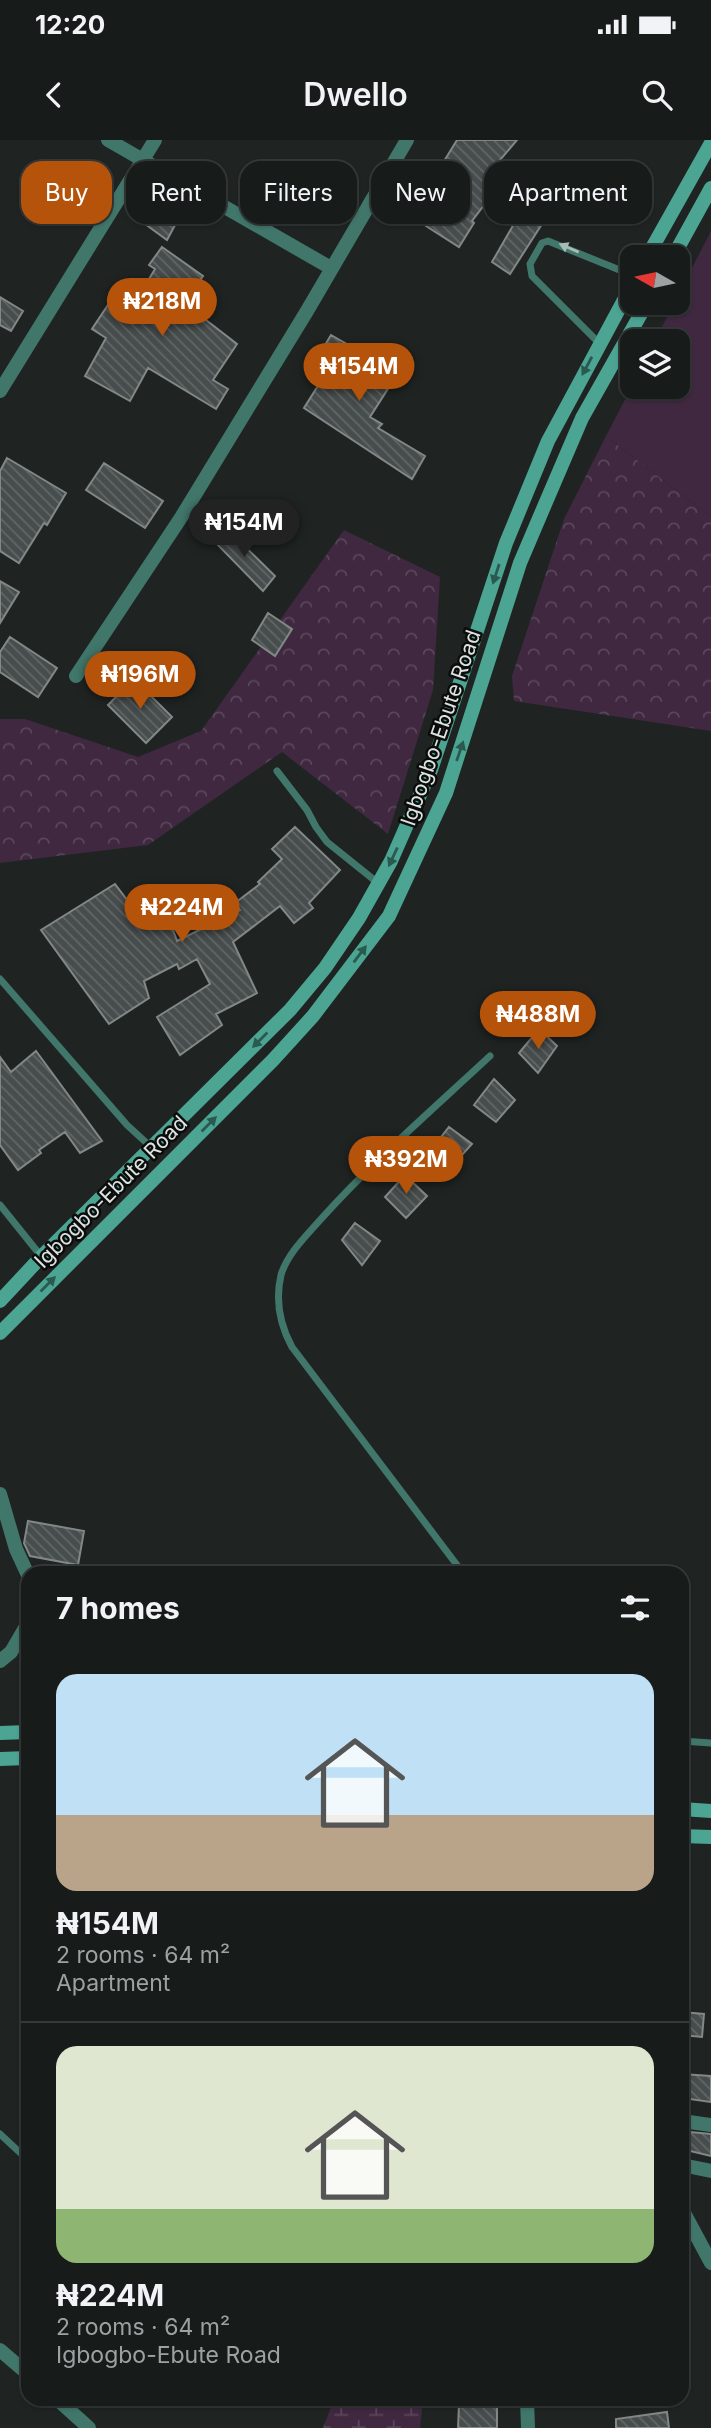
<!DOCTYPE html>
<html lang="en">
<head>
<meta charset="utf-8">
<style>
  body { margin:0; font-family:Inter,sans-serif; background:#242827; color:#f1f3f6; height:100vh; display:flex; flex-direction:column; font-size:26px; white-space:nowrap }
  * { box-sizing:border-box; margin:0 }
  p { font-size:23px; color:#9ea1a2 }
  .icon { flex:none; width:38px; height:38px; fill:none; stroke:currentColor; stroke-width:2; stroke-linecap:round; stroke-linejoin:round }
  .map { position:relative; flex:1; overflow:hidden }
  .drawer { position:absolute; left:21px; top:1426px; width:668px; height:840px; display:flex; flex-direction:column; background:#171b1a; border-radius:21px; box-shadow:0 2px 5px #0004,0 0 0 2px #363939 }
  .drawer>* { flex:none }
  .guide { position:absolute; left:21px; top:21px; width:670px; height:63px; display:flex; gap:14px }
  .needle { width:46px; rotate:279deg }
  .fabs { position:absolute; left:620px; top:105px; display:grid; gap:14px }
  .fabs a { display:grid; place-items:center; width:70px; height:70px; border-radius:14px; background:#171b1a; box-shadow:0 2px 5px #0004,0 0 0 2px #363939; font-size:35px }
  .price { position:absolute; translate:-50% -60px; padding:0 16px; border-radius:24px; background:#b45309; color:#fff; font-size:23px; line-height:46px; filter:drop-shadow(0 2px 4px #0008) }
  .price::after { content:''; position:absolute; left:50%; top:42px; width:21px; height:16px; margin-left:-10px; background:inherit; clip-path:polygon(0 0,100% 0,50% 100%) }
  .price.current { background:#222; color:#fff }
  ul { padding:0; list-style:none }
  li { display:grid; align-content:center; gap:14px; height:371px; padding:0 35px }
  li+li { border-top:2px solid #363939 }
  li span { display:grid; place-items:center; height:217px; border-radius:21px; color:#555 }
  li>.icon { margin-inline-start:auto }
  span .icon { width:126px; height:126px; fill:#fffc; stroke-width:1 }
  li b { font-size:30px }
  h2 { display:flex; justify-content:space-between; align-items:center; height:84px; padding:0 35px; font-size:30px }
  .pill { padding:0 24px; border-radius:21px; background:#171b1a; box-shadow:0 2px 5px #0004,0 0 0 2px #363939; font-size:24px; line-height:63px }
  .pill.current { background:#b45309; color:#fff }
  .status { display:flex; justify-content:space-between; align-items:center; height:49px; padding:0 35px; background:#171b1a; direction:ltr }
  .status svg { height:19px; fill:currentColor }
  header { display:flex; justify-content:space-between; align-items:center; height:91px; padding:0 35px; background:#171b1a; font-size:32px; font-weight:600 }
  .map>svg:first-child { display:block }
</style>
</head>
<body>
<div class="status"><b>12:20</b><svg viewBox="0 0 49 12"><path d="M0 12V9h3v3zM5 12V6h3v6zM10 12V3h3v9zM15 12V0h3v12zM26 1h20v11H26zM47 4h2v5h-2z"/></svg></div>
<header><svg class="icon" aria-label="back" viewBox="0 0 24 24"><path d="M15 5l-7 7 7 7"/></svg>Dwello<svg class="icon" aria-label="search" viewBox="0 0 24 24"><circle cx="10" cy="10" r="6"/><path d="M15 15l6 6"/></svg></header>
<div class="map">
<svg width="711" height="2288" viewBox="0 0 711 2288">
  <defs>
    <pattern id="forest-crowns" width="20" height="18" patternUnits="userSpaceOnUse" patternTransform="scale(1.75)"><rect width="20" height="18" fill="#3f2840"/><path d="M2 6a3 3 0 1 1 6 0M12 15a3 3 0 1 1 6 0" fill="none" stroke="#5a475b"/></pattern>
    <pattern id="wetland-marsh" width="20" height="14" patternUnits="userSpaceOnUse" patternTransform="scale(1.75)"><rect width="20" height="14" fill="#3f2840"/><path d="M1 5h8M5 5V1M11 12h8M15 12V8" fill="none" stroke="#5a475b"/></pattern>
    <pattern id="building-back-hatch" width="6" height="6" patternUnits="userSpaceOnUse" patternTransform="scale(1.75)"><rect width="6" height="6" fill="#474d4c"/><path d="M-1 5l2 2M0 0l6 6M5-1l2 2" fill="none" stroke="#616666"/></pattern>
  </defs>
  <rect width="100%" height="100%" fill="#1f2423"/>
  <path fill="#3f2840" d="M 711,91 L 711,377 L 606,296 L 632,246 L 677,247 L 677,201 L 655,201 L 674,163 L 677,163 L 677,157 Z"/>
  <path fill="url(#forest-crowns)" d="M 606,296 L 711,377 L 711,591 L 514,561 L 512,536 L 564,379 Z
    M 344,390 L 440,437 L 433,550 L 388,694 L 282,612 L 148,705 L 0,723 L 0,579 L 25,579 L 138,617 L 201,591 Z"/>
  <path fill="url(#wetland-marsh)" d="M 334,2259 L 423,2259 L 420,2288 L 323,2288 Z"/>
  <path fill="url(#building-back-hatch)" stroke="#818886" stroke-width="2" d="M 457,0 L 517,0 L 483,40 L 497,48 L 472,81 L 474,83 L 459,107 L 426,86 L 408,70 L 420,48 L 427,49 Z
    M 333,25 L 353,37 L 335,64 L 314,54 Z
    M 150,51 L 182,72 L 167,100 L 134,76 Z
    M 522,70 L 542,84 L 510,134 L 492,122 Z
    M 162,107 L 203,136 L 184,163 L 237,204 L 213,240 L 228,249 L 216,269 L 148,228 L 130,261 L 85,236 L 106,198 L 92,189 L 110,162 L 128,174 L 155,129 L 149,125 Z
    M 0,157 L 23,171 L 11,191 L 0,185 Z
    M 331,195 L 398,233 L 370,277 L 382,284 L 378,288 L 425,316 L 412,339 L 304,268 L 326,233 L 313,225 Z
    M 7,318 L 66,353 L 47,385 L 44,383 L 19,423 L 0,411 L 0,331 Z
    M 104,323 L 163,361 L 145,388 L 86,350 Z
    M 224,386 L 275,436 L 263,451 L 213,400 Z
    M 0,441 L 19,452 L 0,483 Z
    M 268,473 L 292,489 L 275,516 L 252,500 Z
    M 10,497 L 57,528 L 38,557 L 0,532 L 0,512 Z
    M 134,539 L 172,577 L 146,603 L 108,565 Z
    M 295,687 L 340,730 L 309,763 L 313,768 L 294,783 L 280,766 L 233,802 L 257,853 L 216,874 L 222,885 L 180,915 L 157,877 L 210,844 L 197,819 L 179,829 L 177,824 L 144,841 L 149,858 L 109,884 L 41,790 L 115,744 L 143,781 L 167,773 L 177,801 L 240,770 L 235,763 L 260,744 L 258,742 L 282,719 L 272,709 Z
    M 539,889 L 557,906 L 538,933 L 519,913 Z
    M 36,911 L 102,1001 L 80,1013 L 65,992 L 39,1010 L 41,1013 L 18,1030 L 0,1005 L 0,917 L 11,932 Z
    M 494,939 L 515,960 L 496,982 L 474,965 Z
    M 449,987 L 472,1004 L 450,1028 L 430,1011 Z
    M 405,1035 L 427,1056 L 406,1078 L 385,1057 Z
    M 355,1083 L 380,1101 L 362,1125 L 342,1100 Z
    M 28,1381 L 84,1391 L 78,1425 L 30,1416 L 24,1403 Z
    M 682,1872 L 704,1874 L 702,1897 L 682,1895 Z
    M 682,1934 L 711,1936 L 711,1962 L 682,1958 Z
    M 690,1992 L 711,1994 L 711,2016 L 686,2010 Z
    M 459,2265 L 497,2265 L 497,2288 L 458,2288 Z
    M 667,2272 L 669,2288 L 616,2288 L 616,2279 Z"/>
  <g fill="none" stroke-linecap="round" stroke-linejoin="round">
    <path stroke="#41766a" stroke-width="7" d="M 599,203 L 532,136 L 530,124 L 542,103 L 548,101 L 632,135
      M 277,631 L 307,670 L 316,687 L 327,702 L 378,743
      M 0,839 L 127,985 L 151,1007
      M 0,1065 L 41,1116
      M 463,1433 L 292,1207 C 280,1185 275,1161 281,1135 C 287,1114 307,1095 321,1079 C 373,1021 433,969 490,916
      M 682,1601 L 711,1603
      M 0,1994 L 28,2020"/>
    <path stroke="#41766a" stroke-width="14" d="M 108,0 L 331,128
      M 0,251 L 155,0
      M 76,536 L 182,376 L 307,171 L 407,0
      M 0,1354 L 16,1409 L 28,1435
      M 0,1521 L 11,1512 L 28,1483
      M 682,1981 L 711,1985
      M 682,2025 L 711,2031
      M 682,2069 L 711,2123
      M 0,2210 L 28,2234
      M 57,2259 L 89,2288
      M 527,2259 L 528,2288"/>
    <path stroke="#4ba592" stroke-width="14" d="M 647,117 L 711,3
      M 673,117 L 711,48
      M 0,1161 L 41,1117 L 290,870 L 325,828 L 359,778 L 391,721 L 431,630 L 506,403 L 548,301 L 632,145
      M 0,1193 L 273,920 L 313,876 L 389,776 L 446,653 L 520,423 L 543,369 L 582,278 L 647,163
      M 0,1593 L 28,1592
      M 0,1619 L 28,1618
      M 682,1669 L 711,1671
      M 682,1696 L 711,1697"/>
  </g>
  <defs><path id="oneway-solid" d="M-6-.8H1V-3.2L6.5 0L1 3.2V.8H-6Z" transform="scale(1.75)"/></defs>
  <use fill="#a7bcb7" href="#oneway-solid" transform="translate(569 108) rotate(-157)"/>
  <g fill="#2a594f">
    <use href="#oneway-solid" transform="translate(587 226) rotate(118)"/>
    <use href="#oneway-solid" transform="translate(496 434) rotate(108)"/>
    <use href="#oneway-solid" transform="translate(460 611) rotate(-71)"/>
    <use href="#oneway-solid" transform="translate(393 717) rotate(115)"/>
    <use href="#oneway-solid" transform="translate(360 814) rotate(-53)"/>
    <use href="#oneway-solid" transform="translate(260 900) rotate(135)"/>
    <use href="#oneway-solid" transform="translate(209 984) rotate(-45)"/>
    <use href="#oneway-solid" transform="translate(48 1144) rotate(-45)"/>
  </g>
  <g text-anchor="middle" stroke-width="5" stroke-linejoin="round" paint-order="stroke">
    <g font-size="21" fill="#dee2e1" stroke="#0a0d0c">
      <text transform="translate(441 588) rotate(-71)" y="7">Igbogbo-Ebute Road</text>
      <text transform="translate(111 1052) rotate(-45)" y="7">Igbogbo-Ebute Road</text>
    </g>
  </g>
</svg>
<div class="fabs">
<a><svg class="needle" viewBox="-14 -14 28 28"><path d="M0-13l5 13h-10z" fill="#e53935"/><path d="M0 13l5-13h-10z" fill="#9ea1a2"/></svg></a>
<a><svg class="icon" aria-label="layers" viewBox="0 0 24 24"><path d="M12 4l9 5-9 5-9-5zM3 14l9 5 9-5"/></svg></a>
</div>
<b class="price" style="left:162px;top:198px">₦218M</b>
<b class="price" style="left:359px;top:263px">₦154M</b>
<b class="price current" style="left:244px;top:419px">₦154M</b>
<b class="price" style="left:140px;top:571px">₦196M</b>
<b class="price" style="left:182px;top:804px">₦224M</b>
<b class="price" style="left:538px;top:911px">₦488M</b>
<b class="price" style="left:406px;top:1056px">₦392M</b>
<div class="guide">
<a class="pill current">Buy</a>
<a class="pill">Rent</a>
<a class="pill">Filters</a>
<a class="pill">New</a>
<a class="pill">Apartment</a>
</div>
<section class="drawer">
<h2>7 homes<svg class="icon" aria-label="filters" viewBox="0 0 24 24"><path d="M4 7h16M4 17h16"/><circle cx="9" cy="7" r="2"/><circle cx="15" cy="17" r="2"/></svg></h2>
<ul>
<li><span style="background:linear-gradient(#bfe0f5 65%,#b9a48a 0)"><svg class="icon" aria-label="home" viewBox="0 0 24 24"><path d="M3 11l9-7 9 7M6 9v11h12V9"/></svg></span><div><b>₦154M</b><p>2 rooms · 64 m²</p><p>Apartment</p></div></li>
<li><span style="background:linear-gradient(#dfe7d0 75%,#8fb573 0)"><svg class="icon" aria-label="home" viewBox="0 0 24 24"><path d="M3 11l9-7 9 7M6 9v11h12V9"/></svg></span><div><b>₦224M</b><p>2 rooms · 64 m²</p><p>Igbogbo-Ebute Road</p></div></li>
</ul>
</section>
</div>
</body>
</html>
